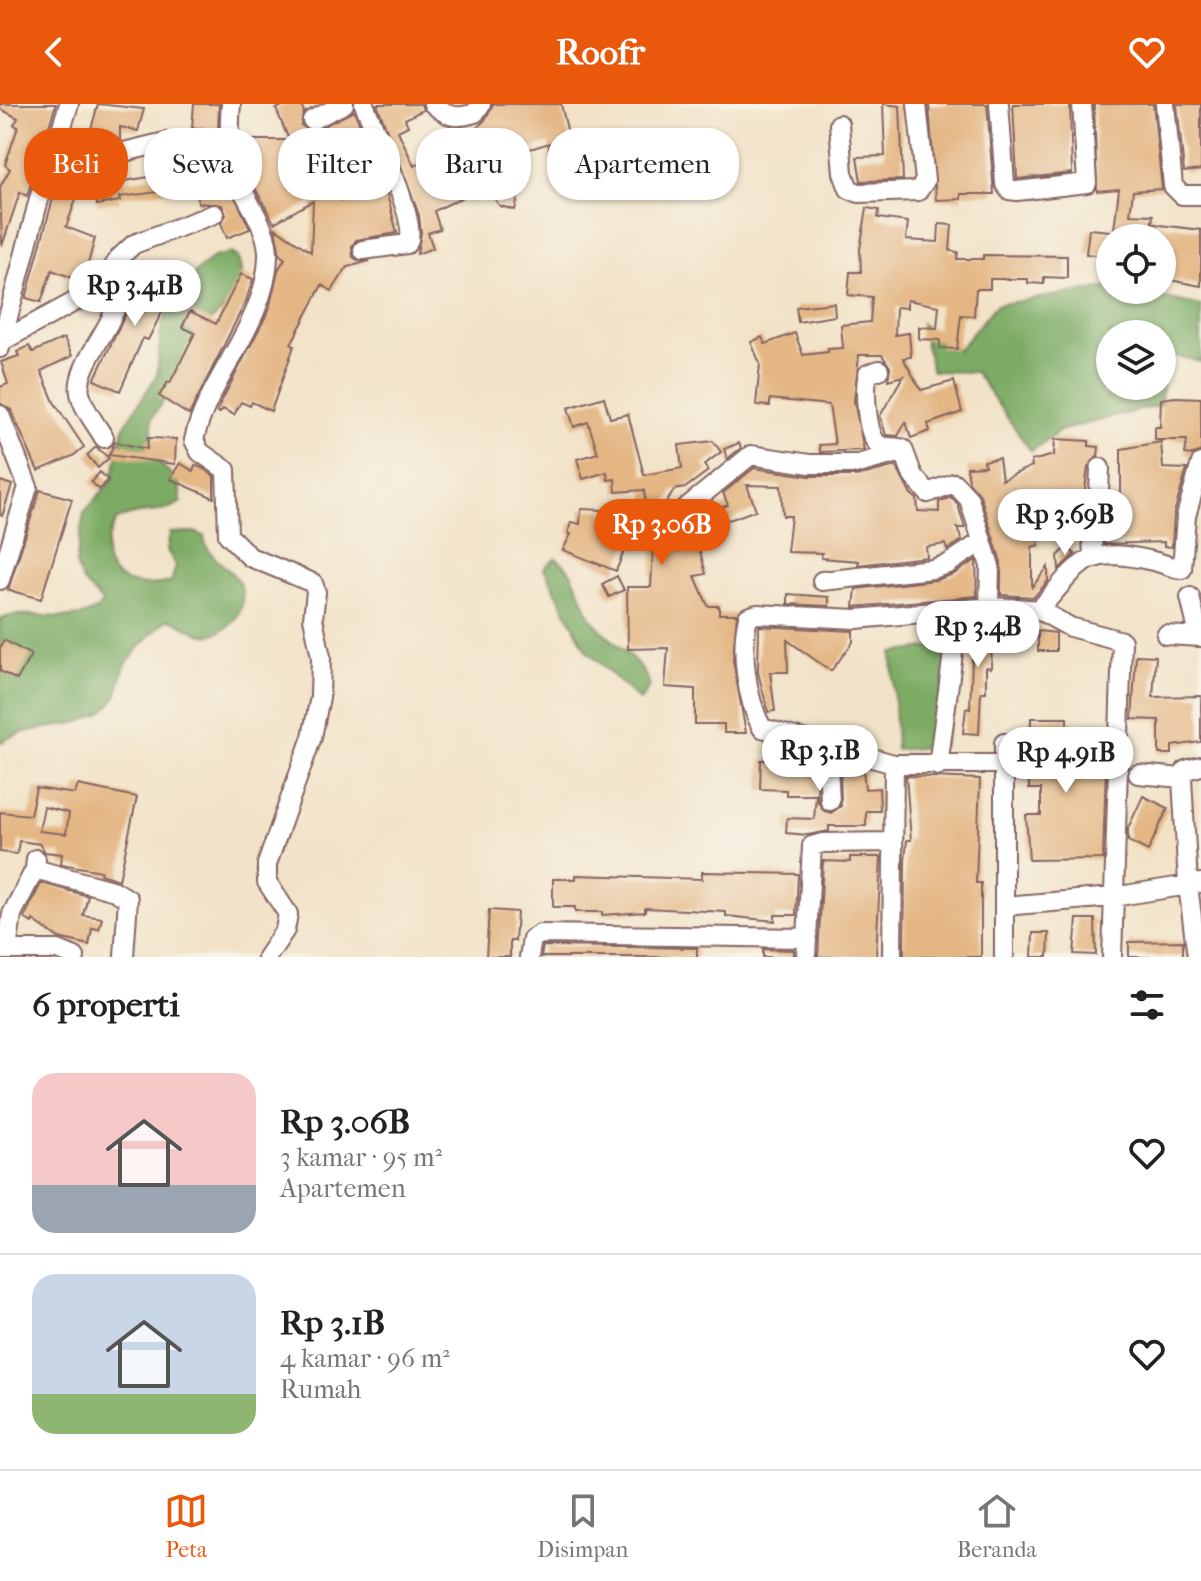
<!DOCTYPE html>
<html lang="id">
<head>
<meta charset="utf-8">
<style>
  body { margin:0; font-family:"IM FELL French Canon",serif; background:#f2f2f2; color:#222; height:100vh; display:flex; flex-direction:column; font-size:30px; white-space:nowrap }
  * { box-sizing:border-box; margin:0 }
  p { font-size:26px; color:#767676 }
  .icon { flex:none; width:44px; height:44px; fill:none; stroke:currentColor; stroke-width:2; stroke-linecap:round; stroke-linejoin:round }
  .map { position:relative; height:853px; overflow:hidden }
  .details { display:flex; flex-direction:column; background:#fff; flex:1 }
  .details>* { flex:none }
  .guide { position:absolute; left:24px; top:24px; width:800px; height:72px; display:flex; gap:16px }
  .controls { position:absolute; left:1096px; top:120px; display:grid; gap:16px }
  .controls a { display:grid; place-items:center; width:80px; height:80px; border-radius:50%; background:#fff; box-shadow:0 2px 6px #0004; font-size:40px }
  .price { position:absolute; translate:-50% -68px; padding:0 18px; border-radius:28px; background:#fff; color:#222; font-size:26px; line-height:52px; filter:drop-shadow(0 2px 4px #0008) }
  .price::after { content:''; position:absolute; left:50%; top:48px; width:24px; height:18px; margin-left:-12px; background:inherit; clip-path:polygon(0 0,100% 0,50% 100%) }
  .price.selected { background:#ea580c; color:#fff }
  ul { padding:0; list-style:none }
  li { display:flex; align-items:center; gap:24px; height:200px; padding:0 32px }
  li+li { border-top:2px solid #e0e0e0 }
  li span { display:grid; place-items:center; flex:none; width:224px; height:160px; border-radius:24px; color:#555 }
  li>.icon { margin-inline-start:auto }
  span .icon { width:96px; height:96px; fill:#fffc; stroke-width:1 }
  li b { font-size:34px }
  h2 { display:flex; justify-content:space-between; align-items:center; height:96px; padding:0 32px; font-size:34px }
  .tag { padding:0 28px; border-radius:32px; background:#fff; box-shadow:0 2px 6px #0004; font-size:28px; line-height:72px }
  .tag.selected { background:#ea580c; color:#fff }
  header { display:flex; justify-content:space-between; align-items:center; height:104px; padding:0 32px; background:#ea580c; color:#fff; font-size:36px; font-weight:700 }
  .dock { display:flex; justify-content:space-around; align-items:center; height:112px; border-top:2px solid #e0e0e0; background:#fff; font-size:22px; color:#767676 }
  .dock a { display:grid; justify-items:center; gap:4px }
  .dock .selected { color:#ea580c }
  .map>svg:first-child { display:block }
</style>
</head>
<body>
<header><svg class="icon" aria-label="back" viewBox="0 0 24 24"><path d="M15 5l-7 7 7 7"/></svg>Roofr<svg class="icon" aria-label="heart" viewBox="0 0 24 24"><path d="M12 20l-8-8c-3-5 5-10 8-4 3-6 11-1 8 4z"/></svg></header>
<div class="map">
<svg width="1201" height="853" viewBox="0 0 1201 853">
  <rect width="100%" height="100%" fill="#f7f3e8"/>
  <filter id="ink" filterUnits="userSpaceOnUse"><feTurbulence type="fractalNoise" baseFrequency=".0125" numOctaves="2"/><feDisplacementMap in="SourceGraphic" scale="16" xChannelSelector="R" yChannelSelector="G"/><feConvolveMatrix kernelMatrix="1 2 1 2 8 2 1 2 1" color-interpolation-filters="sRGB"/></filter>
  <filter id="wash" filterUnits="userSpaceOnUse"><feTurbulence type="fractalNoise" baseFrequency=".006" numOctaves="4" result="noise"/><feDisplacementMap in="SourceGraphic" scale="32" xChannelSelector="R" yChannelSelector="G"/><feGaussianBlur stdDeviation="1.8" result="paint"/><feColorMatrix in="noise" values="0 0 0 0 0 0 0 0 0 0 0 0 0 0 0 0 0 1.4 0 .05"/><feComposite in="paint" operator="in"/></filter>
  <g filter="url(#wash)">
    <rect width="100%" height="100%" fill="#f2e3c8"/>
    <path fill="#7cab64" stroke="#636548" stroke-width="2" fill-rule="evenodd" d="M 230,149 L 238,153 L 243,175 L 236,194 L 195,231 L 174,280 L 152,314 L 152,352 L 179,378 L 181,398 C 162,412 137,404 116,417 C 88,467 123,489 171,478 L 176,462 L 167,446 L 170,429 L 194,428 L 204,432 C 207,462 247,465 242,498 C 241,508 235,518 226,524 C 220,528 211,533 203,531 C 191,527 181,518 169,515 C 158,521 134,549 126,560 C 119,573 121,589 110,601 C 79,631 33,616 0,639 L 0,515 C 31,502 67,524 98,505 L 102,498 L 83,478 L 76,460 L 84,409 L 112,376 L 124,323 L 157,271 L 161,226 L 169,200 L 200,164 L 214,153 Z
      M 1110,183 L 1110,186 L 1132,186 L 1201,202 L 1201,258 L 1168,250 L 1160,301 L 1062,326 L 1031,347 L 975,268 L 932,267 L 921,220 L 958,246 L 996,201 ZM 1110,230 L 1162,230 L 1162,282 L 1110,282 Z
      M 555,454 C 581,468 578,500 597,521 C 616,543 639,553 650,581 L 640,597 L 586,546 L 544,464 Z
      M 967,538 L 943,642 L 896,646 L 892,549 Z"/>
    <g id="blocks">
      <path fill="#e4b683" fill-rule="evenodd" d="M 0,0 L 56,0 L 27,92 L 20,88 L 2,142 L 0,83 L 10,65 L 5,61 L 18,23 L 14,21 L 18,14 L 0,5 Z
        M 98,0 L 144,5 L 138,27 L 120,23 L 120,37 L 106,40 L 106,36 L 90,29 Z
        M 194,0 L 219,0 L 218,26 L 192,24 Z
        M 286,0 L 301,0 L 304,8 L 301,21 L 311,28 L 354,7 L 370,44 L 340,61 L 341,96 L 386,86 L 397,129 L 356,136 L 352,142 L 353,153 L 359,157 L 370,157 L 347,163 L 332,187 L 322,181 L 291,240 L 294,242 L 271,307 L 252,298 L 250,302 L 241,298 L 234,311 L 223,305 L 220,309 L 217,308 L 222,296 L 269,206 L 278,166 L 285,155 L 280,151 L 275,124 L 311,148 L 313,97 L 274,119 L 253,80 L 244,52 L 242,36 L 289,36 L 276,5 Z
        M 377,0 L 421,0 L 423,6 L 405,15 L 408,22 L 398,27 L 414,62 L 454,37 L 458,42 L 485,16 L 493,0 L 561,0 L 570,38 L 564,40 L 565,56 L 549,57 L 549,39 L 514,50 L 525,62 L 501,84 L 519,89 L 515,106 L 500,102 L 485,82 L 471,93 L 469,90 L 434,107 L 440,125 L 428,129 L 433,144 L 417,150 L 421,129 L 419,111 Z
        M 883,0 L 900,2 L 903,76 L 861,77 L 857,53 L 885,52 Z
        M 929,0 L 987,0 L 994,90 L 961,90 L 961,95 L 936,96 Z
        M 1013,0 L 1070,0 L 1072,69 L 1017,75 Z
        M 1094,0 L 1153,0 L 1162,85 L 1133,87 L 1130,110 L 1153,111 L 1152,119 L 1160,121 L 1201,126 L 1201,182 L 1170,176 L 1175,150 L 1162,150 L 1162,134 L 1113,134 L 1119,85 L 1097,87 Z
        M 1177,0 L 1201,0 L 1201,66 L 1184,68 Z
        M 185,67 L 189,84 L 119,93 L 120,97 L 97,101 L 95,82 Z
        M 210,69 L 224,69 L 250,125 L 227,134 L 221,119 L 226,111 L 222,101 L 198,99 L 197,78 L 210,77 Z
        M 74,72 L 83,76 L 66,123 L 95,134 L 83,178 L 52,166 L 41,198 L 26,194 L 58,76 Z
        M 867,104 L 879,106 L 878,114 L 908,118 L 906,136 L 938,138 L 939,120 L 952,121 L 950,147 L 958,148 L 957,155 L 983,155 L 983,151 L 1067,152 L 1067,174 L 1044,173 L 1044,180 L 1028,179 L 1028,175 L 990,175 L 990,185 L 976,185 L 974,212 L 961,211 L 957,245 L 940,244 L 940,236 L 919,235 L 919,223 L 937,224 L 939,202 L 907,196 L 907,204 L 896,203 L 895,231 L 909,229 L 911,253 L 903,254 L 921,286 L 954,277 L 962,308 L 928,320 L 930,327 L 911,334 L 906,318 L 898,332 L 886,331 L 880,312 L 903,272 L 888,276 L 890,263 L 882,251 L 859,251 L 854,297 L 864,346 L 820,348 L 819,341 L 835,340 L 829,301 L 770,295 L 770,302 L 756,301 L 760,260 L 751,238 L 762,233 L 765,240 L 795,229 L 803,251 L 828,248 L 828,245 L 843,244 L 841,221 L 870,218 L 872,193 L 848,191 L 850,168 L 861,168 L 860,145 Z
        M 1089,125 L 1110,127 L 1108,153 L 1086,150 Z
        M 147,166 L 177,177 L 148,236 L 143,234 L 120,287 L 94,276 L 127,207 L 133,179 L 142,182 Z
        M 241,170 L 253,175 L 246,197 L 189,311 L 159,292 L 168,278 L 170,279 L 195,229 L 182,223 L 190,207 L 216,220 Z
        M 834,199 L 835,212 L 798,218 L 796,203 Z
        M 64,234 L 72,252 L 41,267 L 54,298 L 84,343 L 73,352 L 38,367 L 11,306 L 0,299 L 0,283 L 8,280 L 1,258 L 19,252 L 17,248 L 29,242 L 33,248 Z
        M 604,293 L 610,314 L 628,310 L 644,371 L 682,364 L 679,341 L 713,337 L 721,348 L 704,361 L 708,367 L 685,384 L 674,386 L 656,417 L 689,417 L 703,410 L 703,436 L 697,436 L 706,470 L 695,472 L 708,502 L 719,502 L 719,510 L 737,510 L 733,556 L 746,629 L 724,629 L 724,620 L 695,620 L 695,585 L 665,583 L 668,544 L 628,545 L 627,483 L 651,483 L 653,443 L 627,440 L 616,467 L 563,446 L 571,430 L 568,429 L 571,418 L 580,420 L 581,405 L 603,406 L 603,416 L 636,418 L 646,401 L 644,386 L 616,388 L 615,375 L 608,376 L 607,368 L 583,375 L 577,355 L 598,349 L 588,318 L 574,323 L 568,304 Z
        M 1175,293 L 1201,294 L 1201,347 L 1192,351 L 1185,350 L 1187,336 L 1155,336 L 1155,323 L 1160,323 L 1161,295 Z
        M 148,334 L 176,335 L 175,360 L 109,351 L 115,338 L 147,345 Z
        M 1055,335 L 1089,337 L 1089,342 L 1099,343 L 1098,352 L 1088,363 L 1080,425 L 1074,425 L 1074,430 L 1058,430 L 1057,410 L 1033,420 L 1039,441 L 1032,443 L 1032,483 L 1048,463 L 1048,477 L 1034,493 L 1001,491 L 1001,458 L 980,391 L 969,378 L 967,363 L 985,362 L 984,357 L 999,354 L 1002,376 L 1032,362 L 1031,357 L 1054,351 Z
        M 1161,338 L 1163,364 L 1187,365 L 1174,409 L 1172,443 L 1164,442 L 1164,438 L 1104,440 L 1104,420 L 1121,421 L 1121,345 Z
        M 739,339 L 741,344 L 727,355 L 724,345 Z
        M 96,343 L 109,354 L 98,364 L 87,351 Z
        M 180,359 L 193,367 L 195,361 L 202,364 L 214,372 L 214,394 L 170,375 Z
        M 896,362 L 910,389 L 917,395 L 918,407 L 939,408 L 939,398 L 951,393 L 958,401 L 965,424 L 957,424 L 962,436 L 947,446 L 945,440 L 926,443 L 927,453 L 858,461 L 859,457 L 821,454 L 822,449 L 787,448 L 791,412 L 783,412 L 781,382 L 747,381 L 756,406 L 732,415 L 725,416 L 720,404 L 728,401 L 723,389 L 754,364 L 810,372 L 858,372 Z
        M 100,368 L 108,376 L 99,386 L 91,378 Z
        M 0,377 L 12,381 L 2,412 L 0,411 Z
        M 40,386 L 72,395 L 41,495 L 8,486 Z
        M 1067,443 L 1075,450 L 1059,465 L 1058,452 Z
        M 976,456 L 977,492 L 854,503 L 856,485 L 936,476 L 954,470 Z
        M 617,472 L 624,486 L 609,493 L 602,480 Z
        M 788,490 L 829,493 L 829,502 L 788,500 Z
        M 993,515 L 991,564 L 986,563 L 986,588 L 981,588 L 979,630 L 963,629 L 966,604 L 970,605 L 973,531 L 966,531 L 965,517 Z
        M 759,522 L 853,527 L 853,538 L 831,567 L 787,536 L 788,568 L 770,568 L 775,607 L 768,608 L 758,568 Z
        M 1038,527 L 1056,529 L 1056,547 L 1038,547 Z
        M 4,536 L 31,551 L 17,576 L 0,567 L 0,544 Z
        M 1136,551 L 1156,552 L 1153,593 L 1201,592 L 1201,638 L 1172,642 L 1172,650 L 1159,650 L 1159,616 L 1132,615 Z
        M 1031,614 L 1067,614 L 1067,639 L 1101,638 L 1102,662 L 1106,662 L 1103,755 L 1029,756 L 1026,711 L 1041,711 L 1041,685 L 1029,685 Z
        M 786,649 L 815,651 L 818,698 L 824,707 L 831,709 L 841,702 L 840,658 L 863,664 L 865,685 L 879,684 L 880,707 L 866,707 L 866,722 L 829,722 L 829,727 L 808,731 L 786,729 L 787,714 L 814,715 L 816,691 L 786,691 L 786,686 L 760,685 L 761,656 L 786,656 Z
        M 906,672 L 980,675 L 976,779 L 981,779 L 981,853 L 904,853 L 905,757 L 907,736 L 911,736 Z
        M 78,681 L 137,693 L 119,776 L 100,770 L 101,767 L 61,760 L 62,750 L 45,748 L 40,740 L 19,737 L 17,750 L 0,748 L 0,708 L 30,711 L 36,684 L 75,690 ZM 44,703 L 69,709 L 66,730 L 39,727 Z
        M 1143,692 L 1168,704 L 1148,747 L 1128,737 L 1128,724 Z
        M 850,753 L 881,753 L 876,853 L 818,853 L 823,757 L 850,758 Z
        M 702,768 L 798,770 L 796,811 L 775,811 L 775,817 L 726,812 L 726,808 L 645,804 L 645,808 L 602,811 L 602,808 L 575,808 L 575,803 L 553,803 L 553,775 L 576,775 L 576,771 L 702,775 Z
        M 41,779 L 88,792 L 83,811 L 102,814 L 99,825 L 92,824 L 89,841 L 59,834 L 33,816 L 32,819 L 24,814 Z
        M 489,806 L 517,808 L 515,837 L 510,837 L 510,853 L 486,853 Z
        M 1077,815 L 1095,815 L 1096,851 L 1074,850 Z
        M 1033,829 L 1049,829 L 1048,853 L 1032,853 Z
        M 1183,837 L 1183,853 L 1129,853 L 1129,838 Z
        M 543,842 L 697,844 L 697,853 L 541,853 Z
        M 763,845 L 794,846 L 794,853 L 763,853 Z"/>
    </g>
  </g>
  <g filter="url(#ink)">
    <use href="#blocks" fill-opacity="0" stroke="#856462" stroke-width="2"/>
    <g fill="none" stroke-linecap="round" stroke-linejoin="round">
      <defs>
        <path id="minor" d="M 231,0 C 228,29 230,58 242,85 C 253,107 269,128 268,153 C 266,220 208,274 194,336 L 200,348 L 226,366 L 228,431 L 250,453 L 313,479 L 316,488 L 313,514 L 321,553 L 320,593 L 312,633 L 267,760 L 267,778 L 288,810 L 285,826 L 267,853
          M 433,0 C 448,13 456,15 475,9 L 481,0
          M 999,0 L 1005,80 L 1009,86 L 1017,87 L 1087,79 L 1082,0
          M 1165,0 L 1173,82 L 1182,91 L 1201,91
          M 312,16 L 344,0
          M 839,20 L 843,69 L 849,85 L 859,89 L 918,87 L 925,77 L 917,0
          M 50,66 L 165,38 L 230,45
          M 363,146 L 407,140 C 421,123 373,23 364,0
          M 4,236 L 100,184 L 120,153 L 134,140 L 214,110
          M 0,244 L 39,95 L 69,0
          M 879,266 L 868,270 C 864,284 866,331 878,340 C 884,345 895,342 903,345 L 913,372 L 928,389 L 954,379 L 969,395 L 990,462 L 989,503
          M 0,311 L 28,383 L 0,476
          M 104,334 C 96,320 83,305 80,289 C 75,265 108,228 116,203 C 122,186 121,171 120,153
          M 687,403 L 751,351 L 810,360 L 858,360 L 901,348
          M 1093,451 L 1091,413 L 1099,389 L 1100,364
          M 822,477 L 932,465 L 948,460 L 981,438
          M 1190,493 L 1199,532
          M 1039,506 C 1081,458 1084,441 1153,457 C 1163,459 1172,464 1182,465 L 1186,412 L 1201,359
          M 1166,531 L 1201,533
          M 1004,639 L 1004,853
          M 827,642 L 830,697
          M 1002,660 L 894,660 L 762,624 C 746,594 740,546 748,513 L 757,510 L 856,515 L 989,503 L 1018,504 L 1039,506 L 1070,523 L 1122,537 L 1112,853
          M 938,662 L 955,534
          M 1138,670 L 1182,674
          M 35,765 L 115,787 L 128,795 L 124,852
          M 1005,802 L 1113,793 L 1201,779
          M 0,846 L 58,846 L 75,853
          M 7,846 L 12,810 L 35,765 L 36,755
          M 529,853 L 532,835 L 540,830 L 806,834
          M 806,853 L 812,742 L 823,739 L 891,738
          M 892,853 L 894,660
          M 1197,853 L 1188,781 L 1182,674 L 1186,666 L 1201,662"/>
      </defs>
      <use href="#minor" stroke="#856462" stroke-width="22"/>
      <use href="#minor" stroke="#fff" stroke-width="18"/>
    </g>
  </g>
</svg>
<div class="controls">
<a><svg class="icon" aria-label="locate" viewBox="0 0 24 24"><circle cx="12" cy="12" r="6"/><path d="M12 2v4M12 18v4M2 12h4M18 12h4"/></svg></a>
<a><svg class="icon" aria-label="layers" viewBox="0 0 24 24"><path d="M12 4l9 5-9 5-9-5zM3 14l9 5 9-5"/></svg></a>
</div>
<b class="price" style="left:135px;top:224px">Rp 3.41B</b>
<b class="price" style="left:1065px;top:453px">Rp 3.69B</b>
<b class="price selected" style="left:662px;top:463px">Rp 3.06B</b>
<b class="price" style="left:978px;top:565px">Rp 3.4B</b>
<b class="price" style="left:820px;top:689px">Rp 3.1B</b>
<b class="price" style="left:1066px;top:691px">Rp 4.91B</b>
<div class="guide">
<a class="tag selected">Beli</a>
<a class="tag">Sewa</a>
<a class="tag">Filter</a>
<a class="tag">Baru</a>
<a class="tag">Apartemen</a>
</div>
</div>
<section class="details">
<h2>6 properti<svg class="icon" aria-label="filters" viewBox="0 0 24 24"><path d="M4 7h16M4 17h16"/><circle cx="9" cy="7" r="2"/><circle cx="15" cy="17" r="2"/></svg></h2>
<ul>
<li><span style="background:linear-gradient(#f6c9c9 70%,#9aa5b1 0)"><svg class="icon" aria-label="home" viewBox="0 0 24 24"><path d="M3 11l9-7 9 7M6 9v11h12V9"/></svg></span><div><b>Rp 3.06B</b><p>3 kamar · 95 m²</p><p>Apartemen</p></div><svg class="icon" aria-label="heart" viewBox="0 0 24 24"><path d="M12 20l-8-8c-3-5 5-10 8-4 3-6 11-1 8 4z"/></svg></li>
<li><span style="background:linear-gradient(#c9d6e8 75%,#8fb573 0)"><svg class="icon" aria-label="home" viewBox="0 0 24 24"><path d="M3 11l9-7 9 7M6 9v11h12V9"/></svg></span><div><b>Rp 3.1B</b><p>4 kamar · 96 m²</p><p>Rumah</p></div><svg class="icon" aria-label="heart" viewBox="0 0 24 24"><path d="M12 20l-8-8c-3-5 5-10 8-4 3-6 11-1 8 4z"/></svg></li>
</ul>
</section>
<nav class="dock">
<a class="selected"><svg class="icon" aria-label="map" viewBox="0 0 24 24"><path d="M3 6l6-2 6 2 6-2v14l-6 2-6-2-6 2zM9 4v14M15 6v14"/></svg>Peta</a>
<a><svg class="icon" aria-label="saved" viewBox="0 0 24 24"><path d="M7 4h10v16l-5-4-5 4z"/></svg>Disimpan</a>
<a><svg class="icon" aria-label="home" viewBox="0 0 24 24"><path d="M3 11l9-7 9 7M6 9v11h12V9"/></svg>Beranda</a>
</nav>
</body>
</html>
